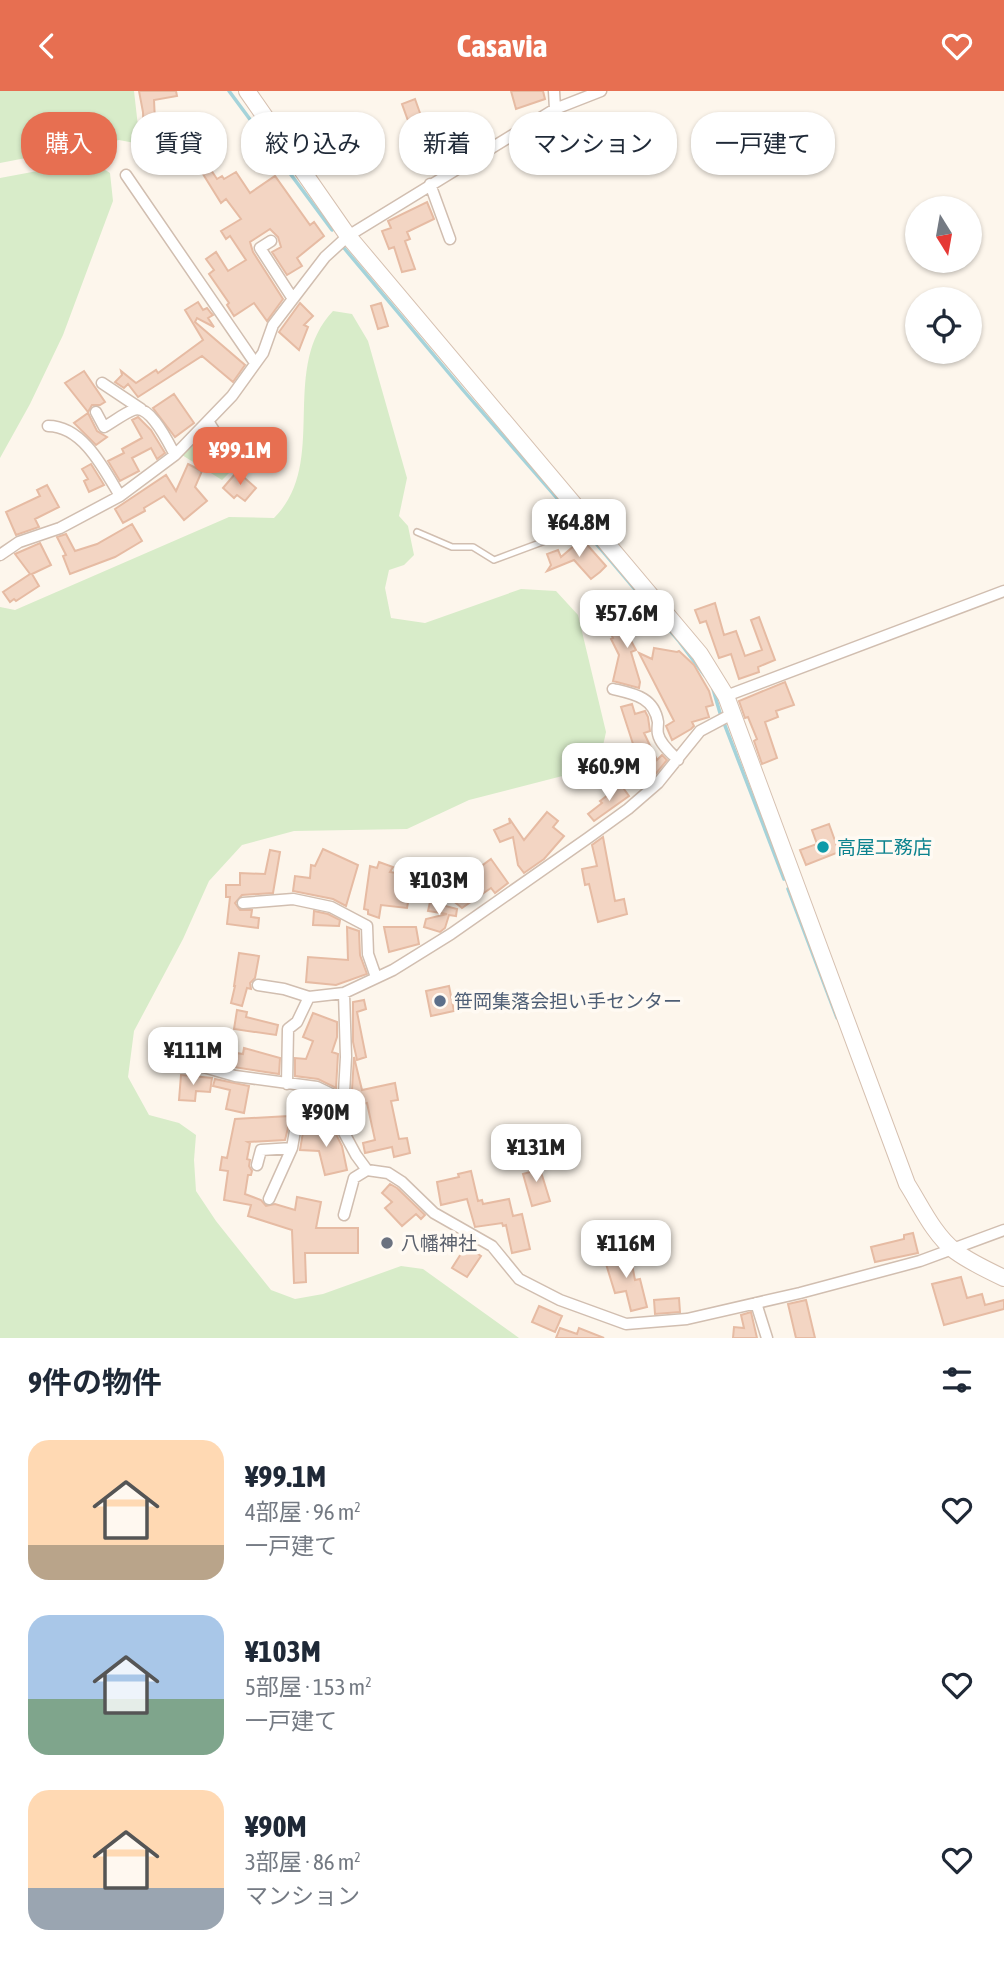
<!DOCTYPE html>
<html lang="ja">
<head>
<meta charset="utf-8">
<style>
  body { margin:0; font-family:"Asap Condensed","Noto Sans JP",sans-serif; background:#f6f6f7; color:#1f2937; height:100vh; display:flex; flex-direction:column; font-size:26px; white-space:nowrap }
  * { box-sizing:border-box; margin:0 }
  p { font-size:23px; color:#747a83 }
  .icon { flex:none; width:38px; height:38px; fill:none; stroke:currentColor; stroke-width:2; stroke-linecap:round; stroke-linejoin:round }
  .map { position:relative; height:1247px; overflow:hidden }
  .drawer { display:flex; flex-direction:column; background:#fff; flex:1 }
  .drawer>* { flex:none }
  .top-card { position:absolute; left:21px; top:21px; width:962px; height:63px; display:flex; gap:14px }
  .needle { width:46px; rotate:169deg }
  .controls { position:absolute; left:905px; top:105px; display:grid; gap:14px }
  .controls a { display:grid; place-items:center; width:77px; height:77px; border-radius:50%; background:#fff; box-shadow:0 2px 5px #0004; font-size:35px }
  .price { position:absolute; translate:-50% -60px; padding:0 16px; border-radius:14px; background:#fff; color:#222; font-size:23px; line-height:46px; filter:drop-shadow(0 2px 4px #0008) }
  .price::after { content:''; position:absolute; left:50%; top:42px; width:21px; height:16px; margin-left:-10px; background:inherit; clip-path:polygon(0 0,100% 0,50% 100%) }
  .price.current { background:#e76f51; color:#fff }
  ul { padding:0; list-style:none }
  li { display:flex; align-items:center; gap:21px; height:175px; padding:0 28px }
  li span { display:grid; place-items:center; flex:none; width:196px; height:140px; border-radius:21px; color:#555 }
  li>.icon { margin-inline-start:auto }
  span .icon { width:84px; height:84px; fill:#fffc; stroke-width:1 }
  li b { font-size:30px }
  h2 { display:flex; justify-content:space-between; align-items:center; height:84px; padding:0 28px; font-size:30px }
  .chip { padding:0 24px; border-radius:28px; background:#fff; box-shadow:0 2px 5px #0004; font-size:24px; line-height:63px }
  .chip.current { background:#e76f51; color:#fff }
  header { display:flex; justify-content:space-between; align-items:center; height:91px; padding:0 28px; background:#e76f51; color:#fff; font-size:32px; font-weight:700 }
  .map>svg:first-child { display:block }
</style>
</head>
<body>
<header><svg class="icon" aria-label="back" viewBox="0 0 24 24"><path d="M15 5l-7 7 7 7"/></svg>Casavia<svg class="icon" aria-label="heart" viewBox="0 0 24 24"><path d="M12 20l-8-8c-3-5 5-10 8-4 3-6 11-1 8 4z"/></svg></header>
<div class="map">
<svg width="1004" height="1247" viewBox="0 0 1004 1247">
  <rect width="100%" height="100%" fill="#fdf6ec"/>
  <path fill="#d8ecc9" d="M 0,0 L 134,0 L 140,53 L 119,49 L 0,72 Z
    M 91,70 L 110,82 L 113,110 L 63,244 L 30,313 L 0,367 L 0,87 Z
    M 333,220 L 352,223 L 368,250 L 407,387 L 399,425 L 408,435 L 414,464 L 404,474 L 389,479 L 385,497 L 391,527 L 425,532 L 521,498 L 556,500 L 578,524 L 606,641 L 599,673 L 574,682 L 469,709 L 407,738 L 294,740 L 242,754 L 209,790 L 183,848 L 134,940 L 128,986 L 149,1024 L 179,1032 L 196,1044 L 194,1069 L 196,1100 L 216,1130 L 271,1199 L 295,1208 L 323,1203 L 401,1175 L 423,1178 L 519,1247 L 0,1247 L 0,516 L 15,519 L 229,426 L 274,427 C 330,372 278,278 333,220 Z
    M 205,337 L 232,379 L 222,389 L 182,364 Z"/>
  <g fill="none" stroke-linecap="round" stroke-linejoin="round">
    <path stroke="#a5d3da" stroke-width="3.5" d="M 229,0 L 332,139
      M 344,157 L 463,299 L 576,429
      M 589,444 L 678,549 L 705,585
      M 713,598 L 720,622
      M 724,632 L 784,788
      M 788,798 L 837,927"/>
  </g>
  <path fill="#f3d5c3" stroke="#e6bba3" stroke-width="2" d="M 139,0 L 176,0 L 177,5 L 154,9 L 156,51 L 144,53 L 143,21 Z
    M 511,0 L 543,0 L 545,8 L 516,18 Z
    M 415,8 L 436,67 L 423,71 L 402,13 Z
    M 205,70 L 217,88 L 222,85 L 224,88 L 236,81 L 250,102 L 275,85 L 310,134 L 314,131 L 324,145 L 297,167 L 302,175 L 287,184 L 272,161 L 281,156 L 278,146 L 270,138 L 250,151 L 253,161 L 283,208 L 267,230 L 254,212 L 234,225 L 227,214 L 229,212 L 209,183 L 214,179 L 206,168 L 216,161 L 228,180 L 246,169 L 230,145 L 226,148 L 221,140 L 241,128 L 226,108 L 221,112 L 198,75 Z
    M 427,111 L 434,128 L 407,141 L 410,148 L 405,150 L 415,178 L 402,181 L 394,156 L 389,158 L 382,140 L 391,137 L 388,130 Z
    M 198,211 L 203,219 L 207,217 L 211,222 L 213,224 L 208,227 L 214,236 L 197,227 L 195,231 L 245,274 L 233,291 L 202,265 L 138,306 L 128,293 L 124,297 L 115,291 L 122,284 L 121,280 L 136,292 L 156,279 L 158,282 L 203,249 L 185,219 Z
    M 300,212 L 313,225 L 304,234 L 308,236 L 299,259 L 279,241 Z
    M 381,212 L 388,235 L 378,238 L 371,215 Z
    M 84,280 L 105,311 L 100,314 L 92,314 L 88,321 L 65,292 Z
    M 174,303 L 194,332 L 175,346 L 153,317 Z
    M 88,322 L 97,340 L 107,346 L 96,354 L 74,332 Z
    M 138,326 L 151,339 L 165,362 L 157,368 L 151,357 L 132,367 L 139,380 L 120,390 L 108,370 L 124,362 L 122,358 L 142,347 L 132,329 Z
    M 91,373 L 104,394 L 89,401 L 84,390 L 88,388 L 82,378 Z
    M 188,373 L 202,380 L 195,396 L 207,410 L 184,429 L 164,405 L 144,417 L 145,420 L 123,432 L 115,418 L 166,384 L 176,400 Z
    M 239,382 L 256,397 L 245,410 L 237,404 L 234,407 L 223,397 L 235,383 Z
    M 47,394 L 59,416 L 35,428 L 39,436 L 16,444 L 6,421 L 40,405 L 37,399 Z
    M 132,433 L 142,450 L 115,466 L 70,483 L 63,465 L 66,464 L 57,446 L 66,443 L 75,460 L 97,453 Z
    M 582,448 L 606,475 L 600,481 L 591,488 L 574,469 L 547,480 L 551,474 L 547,463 L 558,459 L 561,466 Z
    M 40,452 L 51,474 L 32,483 L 39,495 L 16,510 L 14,508 L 10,511 L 3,501 L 30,483 L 15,463 Z
    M 715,512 L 724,544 L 736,540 L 745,565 L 762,559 L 751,529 L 759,526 L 775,569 L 758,576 L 759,581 L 739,588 L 731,563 L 719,567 L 706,530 L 700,532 L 695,519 Z
    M 646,523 L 651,531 L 629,546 L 636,559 L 631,561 L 640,591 L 639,597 L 613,590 L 619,564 L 611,548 L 613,547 L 608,538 L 626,528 L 629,533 Z
    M 654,557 L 677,561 L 679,560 L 694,574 L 709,600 L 713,614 L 706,616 L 709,626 L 692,631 L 694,635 L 691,638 L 672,649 L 666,635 L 674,630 L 639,562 L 652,568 Z
    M 785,591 L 794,614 L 776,620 L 778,626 L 765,631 L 777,667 L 762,673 L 754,650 L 757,648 L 748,626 L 745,627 L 739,610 Z
    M 632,613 L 635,623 L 645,620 L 648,626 L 650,640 L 644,642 L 657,669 L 662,664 L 667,669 L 654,685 L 643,674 L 622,680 L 616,661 L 634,656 L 621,616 Z
    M 621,694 L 629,705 L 594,730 L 588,723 L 602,712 L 600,710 Z
    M 547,721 L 558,730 L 553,736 L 564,745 L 544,768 L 524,782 L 518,774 L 513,746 L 500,751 L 494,739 L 510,732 L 509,727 L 524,749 Z
    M 829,733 L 839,761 L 806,774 L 800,759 L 817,753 L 812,739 Z
    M 603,746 L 615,810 L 624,808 L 627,823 L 598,831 L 589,793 L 585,794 L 582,778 L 597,775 L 592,754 Z
    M 323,758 L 358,774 L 346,815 L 333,808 L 293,800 L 295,785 L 310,787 L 311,774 L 315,775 Z
    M 270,759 L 280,761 L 273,802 L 242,804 L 235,812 L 240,819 L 252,819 L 251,826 L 259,827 L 258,837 L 227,833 L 230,806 L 226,806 L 226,794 L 240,794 L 240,782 L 265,783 Z
    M 491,768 L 508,792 L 495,802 L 491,797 L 462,817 L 452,809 L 461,799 L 457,793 Z
    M 379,771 L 393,776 L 390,781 L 427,787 L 428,781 L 438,783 L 434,806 L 410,801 L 407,817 L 381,814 L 379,827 L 368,823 L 368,819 L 364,818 L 370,775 L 377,777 Z
    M 430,811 L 457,818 L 456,825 L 449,824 L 445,837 L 440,841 L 424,836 L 426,828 L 447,823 L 428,820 Z
    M 314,820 L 328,823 L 340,829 L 339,835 L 313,834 Z
    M 347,836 L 359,840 L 360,864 L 367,883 L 336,894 L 306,891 L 308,866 L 348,869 Z
    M 384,836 L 416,836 L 419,853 L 389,861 Z
    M 239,862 L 259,865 L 255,887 L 250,892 L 251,898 L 247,897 L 242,915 L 231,912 L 235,895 L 234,895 Z
    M 449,895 L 454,920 L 431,925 L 426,900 Z
    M 364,909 L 366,918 L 357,921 L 366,966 L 357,969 L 353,951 L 353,911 Z
    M 237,919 L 247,921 L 246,926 L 278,934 L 276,944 L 234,938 Z
    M 313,922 L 337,931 L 337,946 L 332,961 L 338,963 L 336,997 L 318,988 L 295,985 L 295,967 L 306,968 L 313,950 L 303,946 Z
    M 223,940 L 227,960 L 216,962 L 215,957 L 195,960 L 191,961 L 191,971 L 178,975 L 175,965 L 168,966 L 166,959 L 192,952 L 191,946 Z
    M 244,957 L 280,967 L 279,983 L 227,975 L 230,961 L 243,963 Z
    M 354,966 L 362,999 L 395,992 L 398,1009 L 391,1010 L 399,1048 L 407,1047 L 410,1062 L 394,1066 L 392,1056 L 365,1062 L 363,1052 L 375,1049 L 367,1012 L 351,1015 Z
    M 181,984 L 212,987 L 210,1001 L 196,1000 L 195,1010 L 179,1009 Z
    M 215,988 L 249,995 L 244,1022 L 226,1018 L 230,999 L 213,995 Z
    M 288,1009 L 297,1009 L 298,1026 L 290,1029 L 285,1049 L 248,1051 L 250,1052 L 247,1068 L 250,1069 L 249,1075 L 252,1080 L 251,1084 L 248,1084 L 245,1103 L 261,1109 L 266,1115 L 275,1113 L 295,1119 L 297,1106 L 321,1111 L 316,1137 L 358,1137 L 358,1162 L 305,1162 L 306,1191 L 294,1192 L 292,1139 L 248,1125 L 251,1114 L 224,1109 L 228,1080 L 220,1079 L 222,1066 L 227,1067 L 235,1028 L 289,1025 Z
    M 321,1039 L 334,1039 L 342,1055 L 347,1079 L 325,1084 L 319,1060 L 300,1059 L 303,1041 Z
    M 537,1068 L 550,1110 L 532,1115 L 523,1083 L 530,1081 L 528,1070 Z
    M 471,1080 L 478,1110 L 482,1109 L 483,1113 L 509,1108 L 513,1125 L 522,1123 L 530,1158 L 512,1162 L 506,1134 L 503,1135 L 502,1132 L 475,1136 L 467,1108 L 441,1114 L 437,1091 L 459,1086 L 458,1083 Z
    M 390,1093 L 397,1097 L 425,1124 L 421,1128 L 416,1123 L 402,1135 L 385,1117 L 392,1111 L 382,1102 Z
    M 913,1142 L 918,1162 L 875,1171 L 871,1156 L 904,1148 L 904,1144 Z
    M 466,1155 L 481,1165 L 467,1186 L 452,1177 Z
    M 626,1160 L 627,1168 L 631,1168 L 635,1189 L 640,1188 L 647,1216 L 631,1220 L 626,1200 L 615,1202 L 606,1173 L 609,1172 L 607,1164 Z
    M 961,1186 L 967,1207 L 982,1203 L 985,1214 L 1004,1209 L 1004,1218 L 944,1234 L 932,1193 Z
    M 679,1207 L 680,1221 L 655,1223 L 654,1209 Z
    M 806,1209 L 815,1247 L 796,1247 L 788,1213 Z
    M 539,1215 L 562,1225 L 555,1241 L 532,1231 Z
    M 751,1221 L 757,1247 L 733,1247 L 734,1236 L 744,1237 L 741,1224 Z
    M 560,1237 L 577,1243 L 579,1237 L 604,1247 L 556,1247 Z"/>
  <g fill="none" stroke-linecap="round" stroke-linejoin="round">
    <defs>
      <path id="lane" d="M 417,441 L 452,456 L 473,456 L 494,469 L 588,434"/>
      <path id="street" d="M 554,0 L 555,18
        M 126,84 L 255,272
        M 430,93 L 450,148
        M 271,150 L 260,157 L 293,208
        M 102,292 L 141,318
        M 96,321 L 104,336 C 113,331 123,323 133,319 C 150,312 168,351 175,364
        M 208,330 L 236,375
        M 48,335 C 83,335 104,378 120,405
        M 0,464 L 19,451 L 60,437 L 120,405 L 175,364 L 232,305 L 263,262 L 273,234 L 325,166 L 348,145 L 555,18 L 601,0
        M 613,598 C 634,603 654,606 658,631 C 658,635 657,639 658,643 C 660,653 671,662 678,669
        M 726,605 L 1004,500
        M 732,623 L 700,640 L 658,692 L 628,718 L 588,747 L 451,843 L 393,879 L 344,902 L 346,966 L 342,1038 L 356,1064 L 367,1079 L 388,1082 L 402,1091 L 434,1122 L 492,1155 L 519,1188 L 560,1209 L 626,1233 L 687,1228 L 800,1202 L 920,1170 L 1004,1139
        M 243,812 L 293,808 L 331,816 L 367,835 L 368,863 L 376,886
        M 258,894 L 284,898 L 309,906 L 344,902
        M 198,967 L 200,975 L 235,985 L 317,996 L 342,1008
        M 287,993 L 288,938 L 297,931 L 309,906
        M 257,1074 L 261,1059 L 292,1057 L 296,1034 L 342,1028
        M 269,1108 L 292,1057
        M 344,1124 L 354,1087 L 367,1079
        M 756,1212 L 767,1247"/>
      <path id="secondary" d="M 247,0 L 348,145 L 700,563 L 726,605 L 907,1093 C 921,1115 934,1144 955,1160 C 970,1171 987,1179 1004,1187"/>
    </defs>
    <use href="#lane" stroke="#d1beb0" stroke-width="8"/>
    <use href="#street" stroke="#d1beb0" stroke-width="13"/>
    <use href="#secondary" stroke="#d6c0b0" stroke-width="18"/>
    <use href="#lane" stroke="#fff" stroke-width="5"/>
    <use href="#street" stroke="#fff" stroke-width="10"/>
    <use href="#secondary" stroke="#fff" stroke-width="16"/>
  </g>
  <circle fill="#0f9aa8" stroke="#fffaf3" stroke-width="2.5" cx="823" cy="756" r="7"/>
  <circle fill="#5c6f8a" stroke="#fffaf3" stroke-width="2.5" cx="440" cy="910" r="7"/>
  <circle fill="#6b7280" stroke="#fffaf3" stroke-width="2.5" cx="387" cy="1152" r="7"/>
  <g text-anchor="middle" stroke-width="7" stroke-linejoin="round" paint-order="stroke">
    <g font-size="19" fill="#0d838f" stroke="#fffaf3" text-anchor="start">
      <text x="837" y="763">高屋工務店</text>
    </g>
    <g font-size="19" fill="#4e5e75" stroke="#fffaf3" text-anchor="start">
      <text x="454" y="917">笹岡集落会担い手センター</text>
    </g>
    <g font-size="19" fill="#5b616d" stroke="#fffaf3" text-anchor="start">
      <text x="401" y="1159">八幡神社</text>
    </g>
  </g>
</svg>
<div class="controls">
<a><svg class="needle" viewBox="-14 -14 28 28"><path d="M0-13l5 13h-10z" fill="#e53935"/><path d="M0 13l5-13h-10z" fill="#747a83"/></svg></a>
<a><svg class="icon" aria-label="locate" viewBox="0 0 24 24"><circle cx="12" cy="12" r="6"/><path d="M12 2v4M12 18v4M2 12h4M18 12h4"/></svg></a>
</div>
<b class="price current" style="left:240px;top:396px">¥99.1M</b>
<b class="price" style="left:579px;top:468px">¥64.8M</b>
<b class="price" style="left:627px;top:559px">¥57.6M</b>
<b class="price" style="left:609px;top:712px">¥60.9M</b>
<b class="price" style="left:439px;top:826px">¥103M</b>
<b class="price" style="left:193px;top:996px">¥111M</b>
<b class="price" style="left:326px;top:1058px">¥90M</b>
<b class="price" style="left:536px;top:1093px">¥131M</b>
<b class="price" style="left:626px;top:1189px">¥116M</b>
<div class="top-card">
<a class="chip current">購入</a>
<a class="chip">賃貸</a>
<a class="chip">絞り込み</a>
<a class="chip">新着</a>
<a class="chip">マンション</a>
<a class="chip">一戸建て</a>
</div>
</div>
<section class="drawer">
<h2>9件の物件<svg class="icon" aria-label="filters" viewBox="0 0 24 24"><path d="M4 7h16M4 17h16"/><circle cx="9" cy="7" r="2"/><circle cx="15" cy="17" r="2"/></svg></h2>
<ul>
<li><span style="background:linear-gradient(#ffd9b3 75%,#b9a48a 0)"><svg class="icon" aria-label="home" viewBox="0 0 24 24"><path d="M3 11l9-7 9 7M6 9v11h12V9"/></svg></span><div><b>¥99.1M</b><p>4部屋 · 96 m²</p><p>一戸建て</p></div><svg class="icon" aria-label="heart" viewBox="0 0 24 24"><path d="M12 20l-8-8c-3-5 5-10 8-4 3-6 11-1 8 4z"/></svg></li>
<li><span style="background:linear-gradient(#a9c7e8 60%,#7fa58c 0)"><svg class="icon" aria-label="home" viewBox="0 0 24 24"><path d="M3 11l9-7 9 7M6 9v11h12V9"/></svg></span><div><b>¥103M</b><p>5部屋 · 153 m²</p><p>一戸建て</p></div><svg class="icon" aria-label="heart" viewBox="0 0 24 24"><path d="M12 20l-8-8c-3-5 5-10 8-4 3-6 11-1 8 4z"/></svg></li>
<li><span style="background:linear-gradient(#ffd9b3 70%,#9aa5b1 0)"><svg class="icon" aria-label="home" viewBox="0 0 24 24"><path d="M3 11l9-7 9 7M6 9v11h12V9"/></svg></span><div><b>¥90M</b><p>3部屋 · 86 m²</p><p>マンション</p></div><svg class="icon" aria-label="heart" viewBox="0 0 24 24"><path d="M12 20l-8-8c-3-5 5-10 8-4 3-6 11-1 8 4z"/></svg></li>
</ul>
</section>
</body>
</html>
